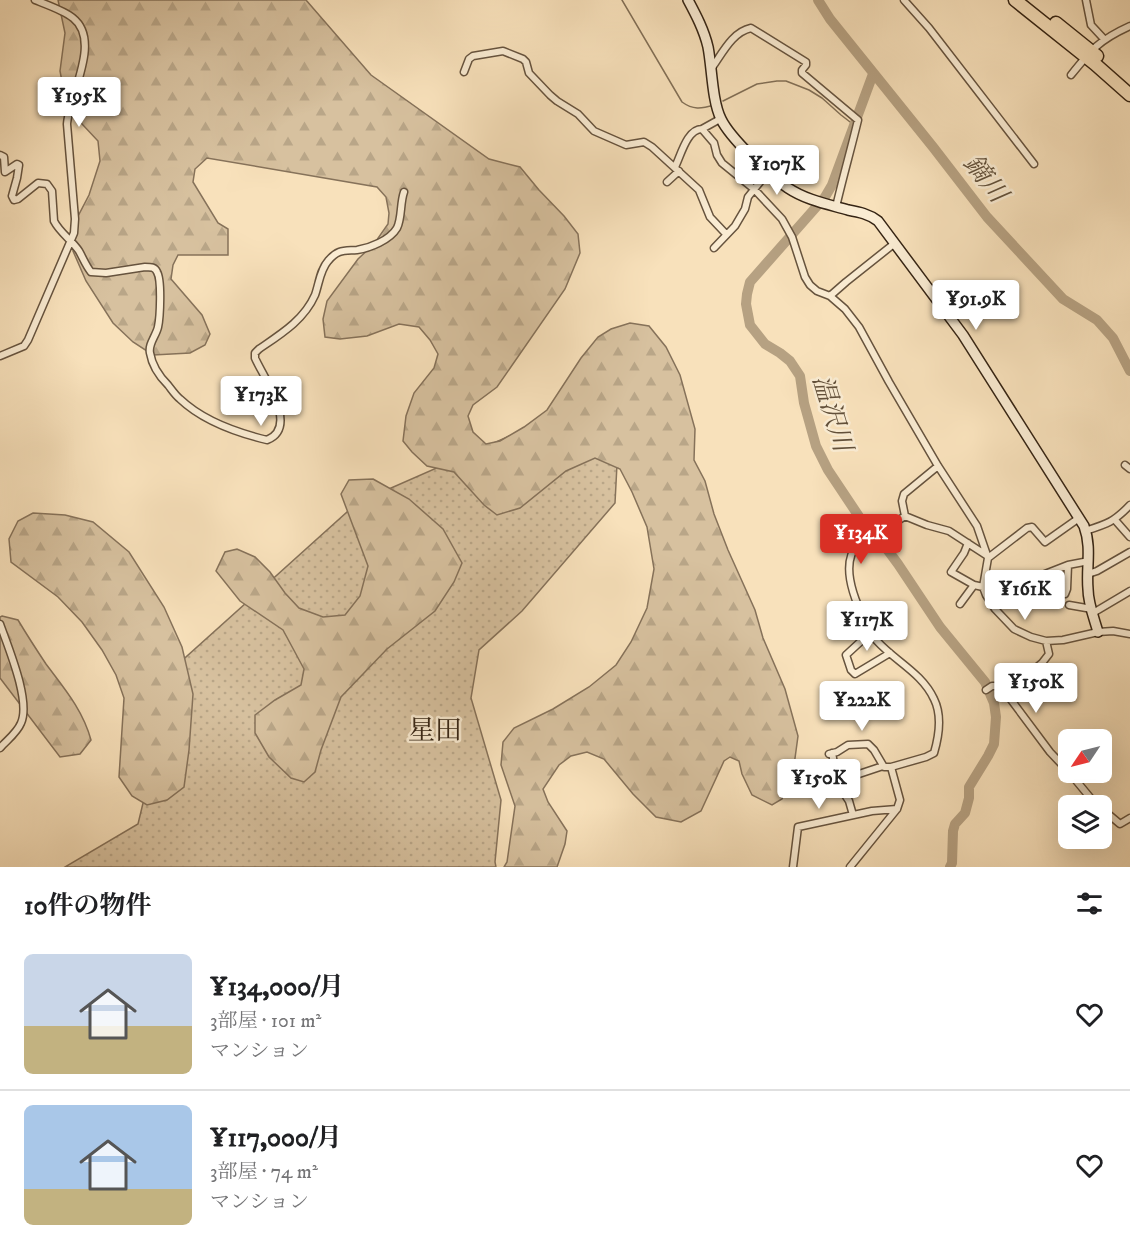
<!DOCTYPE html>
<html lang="ja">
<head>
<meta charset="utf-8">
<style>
  body { margin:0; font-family:"IM FELL DW Pica","Noto Serif JP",serif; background:#f2f2f2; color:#202124; height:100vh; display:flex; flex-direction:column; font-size:22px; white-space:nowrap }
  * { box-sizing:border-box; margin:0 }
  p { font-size:20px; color:#757577 }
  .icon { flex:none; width:33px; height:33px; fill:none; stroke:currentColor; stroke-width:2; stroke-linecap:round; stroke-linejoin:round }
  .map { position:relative; height:867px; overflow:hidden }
  .details { display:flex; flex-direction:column; background:#fff; flex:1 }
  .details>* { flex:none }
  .needle { width:39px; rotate:235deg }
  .fabs { position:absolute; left:1058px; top:729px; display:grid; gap:12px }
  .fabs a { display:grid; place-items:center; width:54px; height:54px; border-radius:9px; background:#fff; box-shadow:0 6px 24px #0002; font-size:30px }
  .price { position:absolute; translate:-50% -51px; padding:0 14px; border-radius:6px; background:#fff; color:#222; font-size:20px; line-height:39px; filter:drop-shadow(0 2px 3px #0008) }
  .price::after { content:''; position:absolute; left:50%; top:36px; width:18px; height:14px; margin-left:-9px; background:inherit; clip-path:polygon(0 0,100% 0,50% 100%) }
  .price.selected { background:#d93025; color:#fff }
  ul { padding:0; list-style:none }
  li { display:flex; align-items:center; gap:18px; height:150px; padding:0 24px }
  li+li { border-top:2px solid #e0e0e0 }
  li span { display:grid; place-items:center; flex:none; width:168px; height:120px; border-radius:9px; color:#555 }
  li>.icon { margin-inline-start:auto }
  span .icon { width:72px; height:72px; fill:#fffc; stroke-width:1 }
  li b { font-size:26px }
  h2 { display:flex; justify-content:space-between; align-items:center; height:72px; padding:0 24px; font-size:26px }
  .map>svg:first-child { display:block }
</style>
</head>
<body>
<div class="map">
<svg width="1130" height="867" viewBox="0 0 1130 867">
  <defs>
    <pattern id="grass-dots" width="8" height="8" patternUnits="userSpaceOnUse" patternTransform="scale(1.5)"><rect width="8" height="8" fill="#d7c19f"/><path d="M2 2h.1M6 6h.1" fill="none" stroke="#b9a688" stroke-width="1.8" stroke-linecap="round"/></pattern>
    <pattern id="forest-firs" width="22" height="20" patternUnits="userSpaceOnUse" patternTransform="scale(1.5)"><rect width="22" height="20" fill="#d7c19f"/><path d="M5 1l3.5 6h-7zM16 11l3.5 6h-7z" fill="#b9a688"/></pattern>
  </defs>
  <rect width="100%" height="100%" fill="#f8e1bb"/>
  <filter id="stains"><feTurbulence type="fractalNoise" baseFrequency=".00333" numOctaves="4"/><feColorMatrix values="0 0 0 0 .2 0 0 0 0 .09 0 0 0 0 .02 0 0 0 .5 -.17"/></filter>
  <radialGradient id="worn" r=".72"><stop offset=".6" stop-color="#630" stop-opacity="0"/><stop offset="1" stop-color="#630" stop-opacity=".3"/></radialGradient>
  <path fill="url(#grass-dots)" stroke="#86725a" stroke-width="1.5" d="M 621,387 L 615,503 L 522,611 L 479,650 L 471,698 L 501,800 L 495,862 L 496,867 L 65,867 L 138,824 L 176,666 L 357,503 Z"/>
  <path fill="url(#forest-firs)" stroke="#86725a" stroke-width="1.5" d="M 58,0 L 306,0 L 371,75 L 489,159 L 520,167 L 539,190 L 564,216 L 578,234 L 580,253 L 565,289 L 497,387 L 473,405 L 468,416 L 473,432 L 486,444 L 500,441 L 524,427 L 547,410 L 581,358 L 598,337 L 611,329 L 630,323 L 649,326 L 666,347 L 680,375 L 695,429 L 694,460 L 705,481 L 714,514 L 728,550 L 755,610 L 763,638 L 785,689 L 798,736 L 793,773 L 782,799 L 772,805 L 752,795 L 742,774 L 739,761 L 730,757 L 724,761 L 701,811 L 681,822 L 656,817 L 633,794 L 604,759 L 587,752 L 571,756 L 559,765 L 543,789 L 548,802 L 567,831 L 565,844 L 557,867 L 504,867 L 507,862 L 515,806 L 501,765 L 503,742 L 514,728 L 553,709 L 589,687 L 616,665 L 631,642 L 647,608 L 654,569 L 647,527 L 632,492 L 620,469 L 595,458 L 566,471 L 520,508 L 497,515 L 484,505 L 454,472 L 427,466 L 412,452 L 403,441 L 406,416 L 414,393 L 434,368 L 438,354 L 430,340 L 419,327 L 399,324 L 367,336 L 340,339 L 325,337 L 323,319 L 327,301 L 358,259 L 374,244 L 388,224 L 389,213 L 386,197 L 377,187 L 207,158 L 195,169 L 193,182 L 218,223 L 228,229 L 228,255 L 178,255 L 173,265 L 171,279 L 202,315 L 210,334 L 205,345 L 190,353 L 153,355 L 133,342 L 113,323 L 86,281 L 73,251 L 75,222 L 89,195 L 100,161 L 98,141 L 67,108 L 60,71 L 65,33 Z
    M 373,479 L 409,499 L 443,529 L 462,563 L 454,582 L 435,611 L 387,649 L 341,697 L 321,750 L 315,772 L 304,782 L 291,778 L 269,757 L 255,733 L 255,715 L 275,700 L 301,685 L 304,669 L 283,630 L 240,601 L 216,571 L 225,552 L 237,549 L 255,557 L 270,572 L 285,593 L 299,608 L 323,617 L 345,615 L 360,596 L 368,566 L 341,494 L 349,480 Z
    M 33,513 L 65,515 L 93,522 L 129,552 L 164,607 L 182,647 L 193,694 L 189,750 L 184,787 L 167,800 L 147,805 L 132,796 L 119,777 L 124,698 L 116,675 L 102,650 L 82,622 L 58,597 L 11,562 L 9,539 L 18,521 Z
    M 2,616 L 18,620 C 27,635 36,649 46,664 C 64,688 83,710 91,740 L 80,754 L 60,757 L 0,678 L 0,617 Z"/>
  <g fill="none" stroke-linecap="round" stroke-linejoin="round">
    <path stroke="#826f56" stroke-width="1.5" d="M 622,0 L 682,102 C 693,110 701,109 714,105
      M 723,101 L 757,84 L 777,81 L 786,81 L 809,90 L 822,98 L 841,115 L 854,125"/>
    <path stroke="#b6a182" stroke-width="10" d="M 818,0 L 830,19 L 933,147 L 987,217 L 1063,299 L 1097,320 L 1113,338 L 1130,371
      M 873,74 L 832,185 L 825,197 L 750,282 L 747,294 L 746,304 L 750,325 L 765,344 L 780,353 L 790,361 L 800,376 L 804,403 L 816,446 L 828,470 L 868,530 L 878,537 L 898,564 L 940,627 L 985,682 L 994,703 L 996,717 L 994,744 L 988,756 L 969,787 L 969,798 L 965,813 L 955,824 L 953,831 L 952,863 L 950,867"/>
    <defs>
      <path id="street" d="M 904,0 L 929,28 L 1034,164
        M 1086,0 L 1091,25 L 1104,39
        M 711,69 C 722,54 732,32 751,28 L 806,62 L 806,65 L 802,70 L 802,73 L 858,120 C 851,149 843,177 836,207
        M 464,72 L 469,59 L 473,56 L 503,51 L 523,59 L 526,62 L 529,73 L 550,95 L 557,101 L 578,114 L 594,131 L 626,145 L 644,142 L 652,147 L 699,190 L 710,217 L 726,234
        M 1071,75 C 1091,50 1099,40 1130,26
        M 702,129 L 720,119
        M 0,155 L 4,157 L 5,172 L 17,164 L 19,165 L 17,178 L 12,196 L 14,200 L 18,199 L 38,183 L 47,184 L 52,191 L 54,221 C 60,233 72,240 79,251 C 83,258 86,266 91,272 L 106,273 L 145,267 C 151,267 155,267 157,272 C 162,280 160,318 158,327 C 156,336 148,344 150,353 C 152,365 160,377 168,385 C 172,390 175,395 180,399 C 202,420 238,433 267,440 C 300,427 263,377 255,358 L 255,353 L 259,349 C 281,334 304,320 315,295 C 319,284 320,270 328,261 C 338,249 344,251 357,250 C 370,248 390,240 397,228 C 402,218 400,203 404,192
        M 675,167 C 681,155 687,129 702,129 L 714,143 L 717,155 L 722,163 L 754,189 L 782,219 L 792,237 L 805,277 L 810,285 L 817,291 L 830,296 L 845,309 L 859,327 L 889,382 L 938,466 L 977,526 L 988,558 L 983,587 L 986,595 L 995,609 L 1014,629 L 1031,637 L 1046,641 L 1063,640 L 1098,632 L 1113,631 L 1130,634
        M 667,182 L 679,171
        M 714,248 L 735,226 L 745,209 L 748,197 L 768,172
        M 830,296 L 846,282 L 895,243
        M 0,356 L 24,346 L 28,340 L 74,233 L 75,219 L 67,124 C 69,95 102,41 73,18 C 65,11 45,4 35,0
        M 1125,465 L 1130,469
        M 905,516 L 902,501 L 904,494 L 938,466
        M 1115,520 L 1130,537
        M 1085,531 C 1107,524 1114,522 1130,505
        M 968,543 L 964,553 L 951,572 L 974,585 L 983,587
        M 988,558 L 1027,528 L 1032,527 L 1045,542 L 1079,518
        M 1045,574 L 1068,565 L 1089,561
        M 1088,574 L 1097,571 L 1130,552
        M 1065,594 L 1067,589 L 1068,565
        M 960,604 L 974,585
        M 1069,605 L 1092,609
        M 1093,613 L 1130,591
        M 0,624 C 8,647 31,701 21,723 C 17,733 7,740 0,748
        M 871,632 L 846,655 L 851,670 L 855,674 L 890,653
        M 1036,668 L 1042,663 L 1049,654 L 1046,641
        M 986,690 L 992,686 L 997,686 L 1006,693 L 1050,752 L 1068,771
        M 832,753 L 838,784 L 849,801 L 853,815
        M 829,754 L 837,752 L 848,745 L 868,744 L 874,750 L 884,767 L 891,767
        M 1069,772 L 1093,801 L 1098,806
        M 859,774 L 883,766
        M 1101,808 L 1120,824 L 1130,818
        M 793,867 L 798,827 L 872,811 L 897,809
        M 850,867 L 897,809 L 900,800 L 891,767 L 926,757 L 934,753 C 939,736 942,715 934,699 C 922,673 895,661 877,641 C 871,635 869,628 865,621 C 855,601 839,564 858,544 C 863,539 872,537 878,534 C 887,528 896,522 905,516 L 927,525 L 949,531 L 986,555"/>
      <path id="secondary" d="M 688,0 C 696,15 704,30 708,47 C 712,67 712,101 721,119 C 730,138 770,176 788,188 C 806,200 827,204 848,210 C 859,212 869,214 878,221 L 963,335 L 1084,526 C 1092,548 1086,567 1088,589 C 1088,603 1094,618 1098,632"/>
      <path id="highway" d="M 1015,0 L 1095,64 L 1130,95
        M 1056,23 L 1097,56"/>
    </defs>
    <use href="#street" stroke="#66533e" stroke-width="9"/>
    <use href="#secondary" stroke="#352414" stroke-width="12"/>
    <use href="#highway" stroke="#352414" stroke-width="15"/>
    <use href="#street" stroke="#faecd3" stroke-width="6"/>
    <use href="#secondary" stroke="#faecd3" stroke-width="9"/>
    <use href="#highway" stroke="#f8e1bb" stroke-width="12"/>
  </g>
  <g text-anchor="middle" stroke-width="5" stroke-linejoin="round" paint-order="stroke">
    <g font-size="26" font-style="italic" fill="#62503a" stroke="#faecd3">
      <text transform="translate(986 178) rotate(52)" y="9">鏑川</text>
      <text transform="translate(833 413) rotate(73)" y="9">温沢川</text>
    </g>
    <g font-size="27" fill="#352414" stroke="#faecd3">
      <text x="435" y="739">星田</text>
    </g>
  </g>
  <rect width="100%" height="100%" filter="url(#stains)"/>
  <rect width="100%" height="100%" fill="url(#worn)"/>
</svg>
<div class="fabs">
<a><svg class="needle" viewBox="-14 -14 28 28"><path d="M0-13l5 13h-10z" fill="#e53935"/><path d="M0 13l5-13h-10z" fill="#757577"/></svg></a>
<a><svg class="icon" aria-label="layers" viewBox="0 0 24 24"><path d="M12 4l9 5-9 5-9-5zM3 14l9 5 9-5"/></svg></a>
</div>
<b class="price" style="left:79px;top:128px">¥195K</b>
<b class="price" style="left:777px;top:196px">¥107K</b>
<b class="price" style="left:976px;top:331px">¥91.9K</b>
<b class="price" style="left:261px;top:427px">¥173K</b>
<b class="price selected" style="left:861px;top:565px">¥134K</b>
<b class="price" style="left:1025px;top:621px">¥161K</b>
<b class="price" style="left:867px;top:652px">¥117K</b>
<b class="price" style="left:1036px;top:714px">¥150K</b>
<b class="price" style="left:862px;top:732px">¥222K</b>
<b class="price" style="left:819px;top:810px">¥150K</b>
</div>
<section class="details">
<h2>10件の物件<svg class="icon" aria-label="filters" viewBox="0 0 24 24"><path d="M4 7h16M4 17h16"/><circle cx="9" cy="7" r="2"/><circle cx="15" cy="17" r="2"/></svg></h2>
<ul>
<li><span style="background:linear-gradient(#c9d6e8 60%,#c2b280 0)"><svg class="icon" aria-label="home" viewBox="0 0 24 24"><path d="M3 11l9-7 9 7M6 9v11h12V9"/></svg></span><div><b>¥134,000/月</b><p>3部屋 · 101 m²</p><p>マンション</p></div><svg class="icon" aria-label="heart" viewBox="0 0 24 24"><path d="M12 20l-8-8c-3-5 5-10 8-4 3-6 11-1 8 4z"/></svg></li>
<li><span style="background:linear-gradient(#a9c7e8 70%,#c2b280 0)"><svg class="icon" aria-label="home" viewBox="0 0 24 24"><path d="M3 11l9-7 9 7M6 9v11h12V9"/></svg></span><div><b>¥117,000/月</b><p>3部屋 · 74 m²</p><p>マンション</p></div><svg class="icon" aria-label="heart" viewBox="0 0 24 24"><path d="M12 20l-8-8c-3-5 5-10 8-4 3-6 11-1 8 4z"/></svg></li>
</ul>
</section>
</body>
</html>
